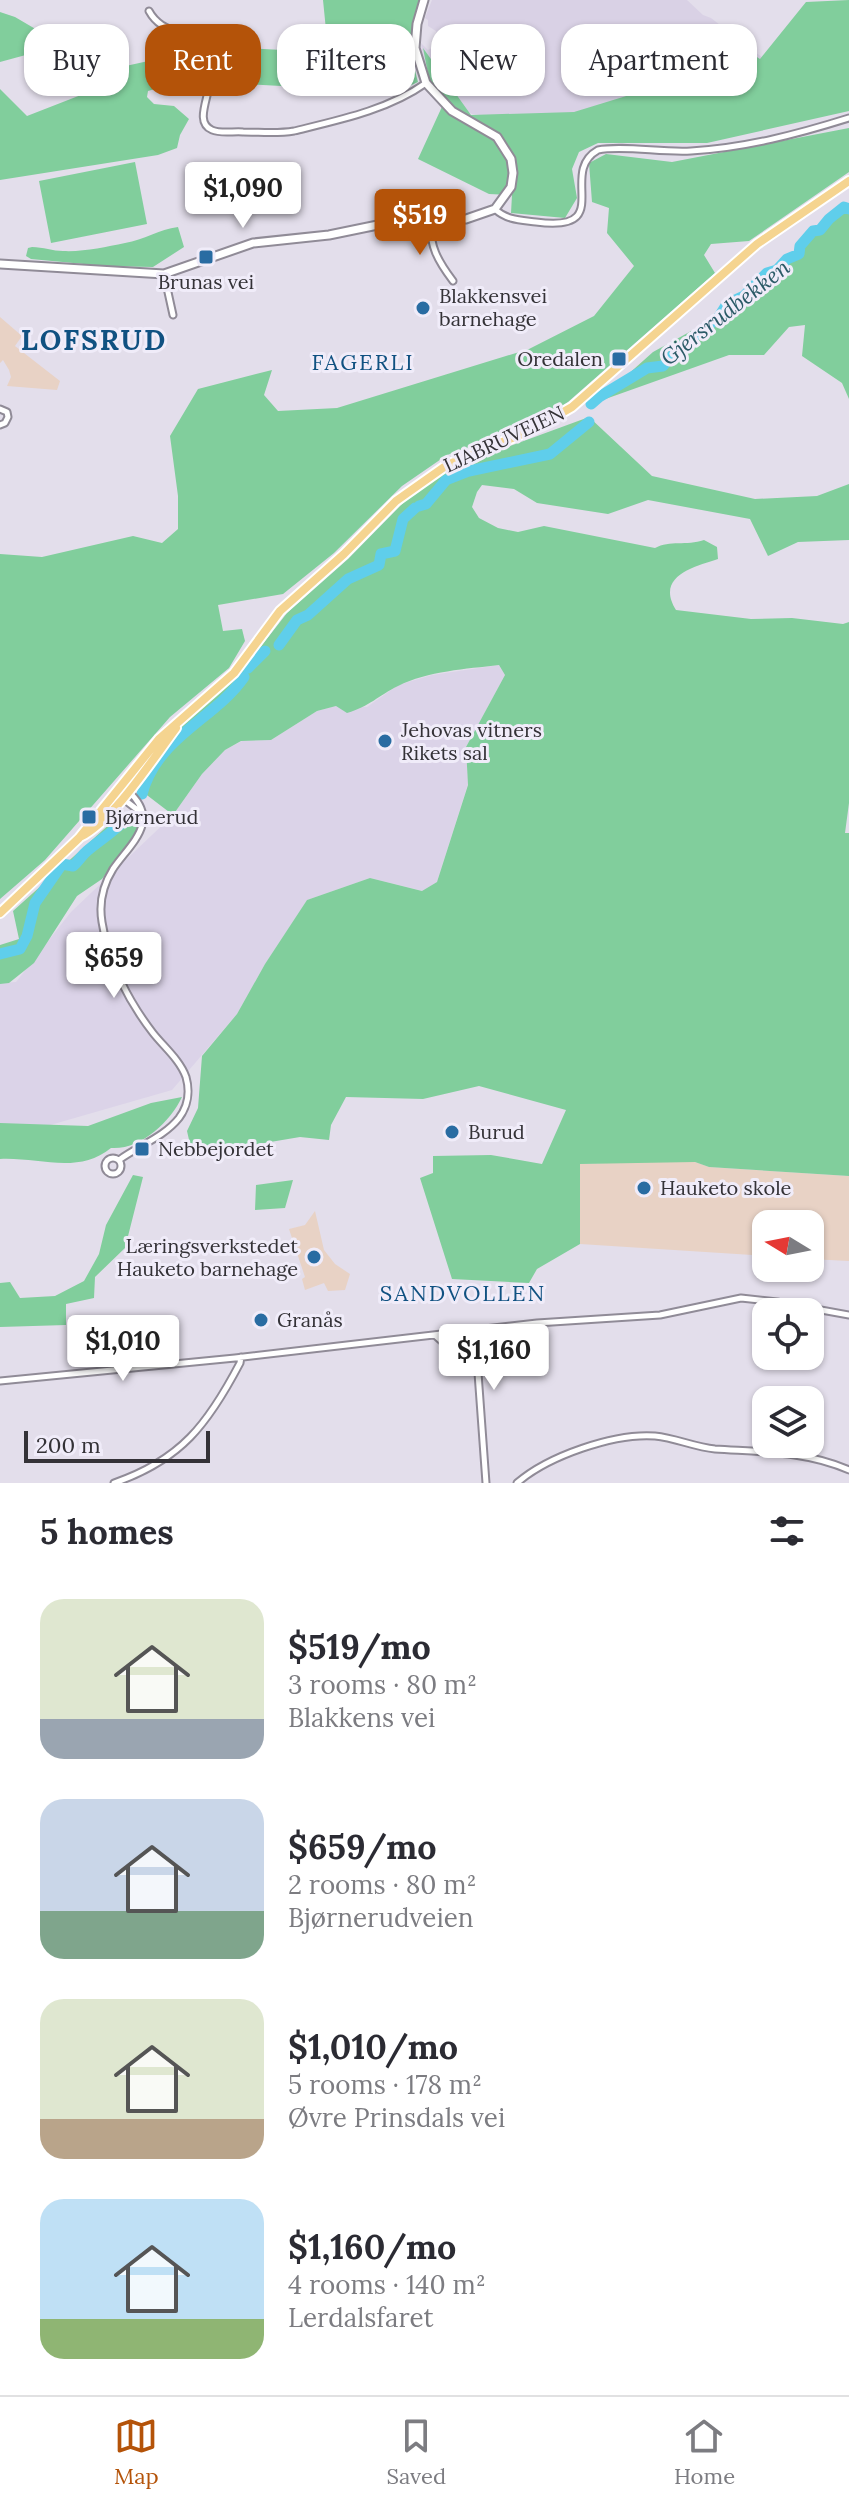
<!DOCTYPE html>
<html lang="en">
<head>
<meta charset="utf-8">
<style>
  body { margin:0; font-family:Lora,serif; background:#f7f7f7; color:#2b2b33; height:100vh; display:flex; flex-direction:column; font-size:30px; white-space:nowrap }
  * { box-sizing:border-box; margin:0 }
  p { font-size:26px; color:#7c7c81 }
  .icon { flex:none; width:44px; height:44px; fill:none; stroke:currentColor; stroke-width:2; stroke-linecap:round; stroke-linejoin:round }
  .map { position:relative; height:1483px; overflow:hidden }
  .sheet { display:flex; flex-direction:column; background:#fff; flex:1 }
  .sheet>* { flex:none }
  .guide { position:absolute; left:24px; top:24px; width:802px; height:72px; display:flex; gap:16px }
  .needle { width:52px; rotate:280deg }
  .tools { position:absolute; left:752px; top:1210px; display:grid; gap:16px }
  .tools a { display:grid; place-items:center; width:72px; height:72px; border-radius:16px; background:#fff; box-shadow:0 2px 6px #0004; font-size:40px }
  .scale { position:absolute; left:24px; bottom:20px; width:186px; box-sizing:border-box; padding-left:8px; border:4px solid #343237; border-top:0; font-size:22px; line-height:28px; white-space:nowrap; color:#343237; -webkit-text-stroke:6px #f0ecf9; paint-order:stroke }
  .price { position:absolute; translate:-50% -68px; padding:0 18px; border-radius:8px; background:#fff; color:#222; font-size:26px; line-height:52px; filter:drop-shadow(0 2px 4px #0008) }
  .price::after { content:''; position:absolute; left:50%; top:48px; width:24px; height:18px; margin-left:-12px; background:inherit; clip-path:polygon(0 0,100% 0,50% 100%) }
  .price.on { background:#b45309; color:#fff }
  ul { padding:0; list-style:none }
  li { display:flex; align-items:center; gap:24px; height:200px; padding:0 40px }
  li span { display:grid; place-items:center; flex:none; width:224px; height:160px; border-radius:24px; color:#555 }
  li>.icon { margin-inline-start:auto }
  span .icon { width:96px; height:96px; fill:#fffc; stroke-width:1 }
  li b { font-size:34px }
  h2 { display:flex; justify-content:space-between; align-items:center; height:96px; padding:0 40px; font-size:34px }
  .pill { padding:0 28px; border-radius:24px; background:#fff; box-shadow:0 2px 6px #0004; font-size:28px; line-height:72px }
  .pill.on { background:#b45309; color:#fff }
  .menu { display:flex; justify-content:space-around; align-items:center; height:112px; border-top:2px solid #e1e1e2; background:#fff; font-size:22px; color:#7c7c81 }
  .menu a { display:grid; justify-items:center; gap:4px }
  .menu .on { color:#b45309 }
  .map>svg:first-child { display:block }
</style>
</head>
<body>
<div class="map">
<svg width="849" height="1483" viewBox="0 0 849 1483">
  <rect width="100%" height="100%" fill="#e3deeb"/>
  <path fill="#dbd3e8" d="M 499,665 L 505,675 L 466,747 L 468,784 L 437,882 L 423,891 L 370,878 L 307,900 L 265,964 L 237,1014 L 172,1090 L 26,1132 L 0,1126 L 0,983 L 16,982 L 71,912 L 173,815 L 202,774 L 225,750 L 242,741 L 271,740 L 317,711 L 336,706 L 367,707 L 398,685 L 432,675 Z"/>
  <path fill="#d9d1e5" d="M 432,0 L 687,0 L 703,15 L 711,18 L 763,58 L 766,67 L 577,118 L 502,118 L 472,114 L 446,99 L 437,89 L 423,58 L 421,43 L 428,50 L 440,43 L 436,31 L 428,26 L 428,20 L 425,18 Z"/>
  <path fill="#e8d2c5" d="M 0,317 L 22,336 L 15,346 L 60,381 L 57,390 L 7,386 L 11,377 L 9,370 L 3,360 L 0,363 Z
    M 629,1162 L 695,1162 L 709,1167 L 849,1176 L 849,1261 L 810,1259 L 810,1224 L 766,1224 L 766,1256 L 580,1244 L 580,1164 Z
    M 315,1211 L 324,1250 L 335,1264 L 350,1274 L 345,1290 L 328,1291 L 324,1283 L 305,1290 L 302,1279 L 305,1277 L 289,1229 L 305,1225 Z"/>
  <path fill="#81ce9c" d="M 323,0 L 420,0 C 409,35 408,46 418,82 L 403,89 L 393,50 L 400,27 L 351,34 L 326,30 Z
    M 849,0 L 849,111 L 707,143 L 598,143 L 579,152 L 572,169 L 577,198 L 565,218 L 511,213 L 512,195 L 489,194 L 418,159 L 446,98 L 429,79 L 423,48 L 471,115 L 574,112 L 636,93 L 668,91 L 703,73 L 714,30 L 760,59 L 806,2 Z
    M 0,12 L 15,17 L 44,34 L 46,47 L 44,50 L 0,62 Z
    M 173,37 C 195,47 210,56 209,82 L 189,79 L 148,91 L 147,97 L 154,104 L 174,106 L 189,119 L 180,135 L 177,148 L 158,155 L 0,180 L 0,89 L 27,116 L 104,86 L 103,71 L 171,56 Z
    M 226,47 L 301,51 L 299,87 L 224,83 Z
    M 849,128 L 849,172 L 749,241 L 711,244 L 704,255 L 715,273 L 568,402 L 532,424 L 447,455 L 402,486 L 334,553 L 283,594 L 218,605 L 223,631 L 242,629 L 245,641 L 229,668 L 170,717 L 45,860 L 0,899 L 0,554 L 42,557 L 133,536 L 162,543 L 178,529 L 178,496 L 170,436 L 198,389 L 272,370 L 264,395 L 278,411 L 337,408 L 529,349 L 594,316 L 634,266 L 607,233 L 609,208 L 592,202 L 589,163 L 606,154 L 672,162 Z
    M 135,162 L 147,224 L 51,243 L 39,181 Z
    M 849,205 L 849,399 L 842,383 L 802,356 L 805,325 L 789,327 L 764,355 L 729,355 L 597,402 L 653,352 L 713,319 Z
    M 178,227 L 184,247 L 153,267 L 105,266 L 31,259 L 26,256 L 28,248 L 32,247 C 43,247 53,251 63,251 C 84,252 105,247 125,243 C 144,240 159,229 178,227 Z
    M 589,417 L 652,476 L 755,499 L 817,496 L 849,484 L 849,540 L 798,542 L 768,556 L 750,519 L 648,500 L 608,514 L 537,503 L 514,489 L 482,485 L 477,492 L 472,507 L 479,518 L 498,528 L 518,532 L 544,526 L 655,548 C 670,540 686,546 704,540 L 717,547 L 718,559 C 694,567 655,576 676,610 L 751,619 L 792,618 L 843,624 L 849,622 L 849,803 L 845,833 L 849,833 L 849,1176 L 709,1167 L 695,1162 L 580,1164 L 580,1244 L 537,1269 L 529,1283 L 452,1279 L 420,1178 L 433,1173 L 433,1156 L 491,1155 L 542,1164 L 566,1110 L 479,1086 L 423,1099 L 346,1097 L 331,1125 L 329,1140 L 300,1137 L 252,1145 L 218,1144 L 192,1153 L 187,1131 L 198,1108 L 202,1056 L 237,1014 L 265,964 L 307,900 L 370,878 L 422,891 L 437,882 L 468,785 L 466,747 L 505,675 L 499,665 C 466,669 428,671 398,686 C 378,696 370,706 347,713 L 336,706 L 317,711 L 271,740 L 241,741 L 225,750 L 202,774 L 173,815 L 135,786 L 180,726 L 241,672 L 287,613 L 348,559 L 404,502 L 431,479 L 464,463 Z
    M 123,812 L 136,819 L 139,826 L 136,834 L 102,879 L 77,896 L 34,963 L 9,983 L 0,984 L 0,945 L 19,939 L 13,911 Z
    M 182,1097 C 170,1122 141,1150 111,1148 C 78,1175 39,1157 0,1159 L 0,1123 L 88,1126 L 151,1103 Z
    M 133,1175 L 143,1177 L 125,1248 L 95,1277 L 94,1298 L 66,1304 L 66,1325 L 0,1327 L 0,1283 L 10,1282 L 20,1298 L 55,1296 L 84,1281 L 99,1254 L 106,1225 Z
    M 293,1180 L 285,1208 L 255,1210 L 256,1185 Z"/>
  <g fill="none" stroke-linecap="round" stroke-linejoin="round">
    <path stroke="#5fceeb" stroke-width="11" d="M 591,404 L 599,397 L 647,368 L 663,366 L 677,350 L 719,317 L 727,304 L 744,296 L 767,273 L 777,270 L 787,259 L 799,254 L 800,246 L 813,231 L 820,230 L 829,219 L 844,207 L 849,209
      M 419,506 L 426,504 L 446,480 L 469,471 L 550,454 L 589,422
      M 279,645 L 297,620 L 308,615 L 348,579 L 379,565 L 381,554 L 395,551 L 403,519 L 415,508
      M 248,668 L 265,651
      M 142,794 C 157,737 215,719 244,677
      M 0,954 L 20,949 L 27,936 L 35,903 L 62,864 L 73,866 C 79,861 81,856 87,851 C 100,840 115,831 128,817"/>
    <defs>
      <path id="minor" d="M 149,11 C 162,35 187,29 204,49 C 226,78 187,119 212,130 C 221,134 234,131 243,132 C 261,132 277,134 294,131 C 339,120 388,110 426,83
        M 495,209 C 506,220 521,220 536,222 C 617,233 557,173 598,150 C 623,145 663,153 691,151 C 745,148 798,134 849,118
        M 431,220 C 429,246 438,261 453,281
        M 164,274 L 173,315
        M 0,409 L 7,412 L 8,417 L 5,423 L 0,425
        M 122,798 L 139,811
        M105 1166a8 8 0 1 1 16 0a8 8 0 1 1-16 0Z
        M 119,1160 C 138,1146 164,1137 179,1118 C 188,1106 190,1091 186,1077 C 180,1060 164,1047 153,1033 C 129,1002 108,962 102,922 C 99,904 103,885 113,869 C 130,844 162,821 128,791
        M 436,1336 L 478,1373 L 486,1483
        M 0,1381 L 235,1358 L 537,1323 L 660,1315 L 741,1298 L 777,1302 L 849,1315
        M 114,1483 C 181,1460 208,1424 240,1363 L 241,1357
        M 517,1483 C 548,1456 614,1433 655,1436 C 676,1438 694,1447 715,1449 C 760,1452 807,1451 849,1470"/>
      <path id="tertiary" d="M 0,264 L 164,274 L 253,243 L 329,235 L 402,220 L 466,219 L 495,209 L 511,187 L 513,173 L 511,159 L 497,137 L 452,111 L 426,83 L 415,48 L 417,24 L 424,0"/>
      <path id="primary" d="M 80,837 C 114,820 152,760 176,728
        M 0,913 L 79,838 L 159,739 L 234,673 L 280,611 L 344,554 L 396,501 L 447,465 L 534,429 L 572,407 L 757,244 L 849,181"/>
    </defs>
    <use href="#minor" stroke="#908b97" stroke-width="9"/>
    <use href="#tertiary" stroke="#908b97" stroke-width="11"/>
    <use href="#primary" stroke="#fff" stroke-width="12"/>
    <use href="#minor" stroke="#fff" stroke-width="5"/>
    <use href="#tertiary" stroke="#fff" stroke-width="7"/>
    <use href="#primary" stroke="#f5d490" stroke-width="8"/>
  </g>
  <g fill="#296ca2" stroke="#f0ecf9" stroke-width="3">
    <rect x="198" y="249" width="16" height="16" rx="4"/>
    <circle cx="423" cy="308" r="8"/>
    <rect x="611" y="351" width="16" height="16" rx="4"/>
    <circle cx="385" cy="741" r="8"/>
    <rect x="81" y="809" width="16" height="16" rx="4"/>
    <circle cx="452" cy="1132" r="8"/>
    <rect x="134" y="1141" width="16" height="16" rx="4"/>
    <circle cx="644" cy="1188" r="8"/>
    <circle cx="314" cy="1257" r="8"/>
    <circle cx="261" cy="1320" r="8"/>
  </g>
  <g text-anchor="middle" stroke-width="6" stroke-linejoin="round" paint-order="stroke">
    <g font-size="20" fill="#343237" stroke="#f0ecf9" text-anchor="start">
      <text x="206" y="289" text-anchor="middle">Brunas vei</text>
      <text x="439" y="303">Blakkensvei<tspan x="439" dy="23">barnehage</tspan></text>
      <text x="603" y="366" text-anchor="end">Oredalen</text>
      <text x="401" y="737">Jehovas vitners<tspan x="401" dy="23">Rikets sal</tspan></text>
      <text x="105" y="824">Bjørnerud</text>
      <text x="468" y="1139">Burud</text>
      <text x="158" y="1156">Nebbejordet</text>
      <text x="660" y="1195">Hauketo skole</text>
      <text x="298" y="1253" text-anchor="end">Læringsverkstedet<tspan x="298" dy="23">Hauketo barnehage</tspan></text>
      <text x="277" y="1327">Granås</text>
    </g>
    <g font-size="20" fill="#343237" stroke="#f0ecf9">
      <text transform="translate(504 439) rotate(-25)" y="7">LJABRUVEIEN</text>
    </g>
    <g font-size="22" font-style="italic" fill="#2b5a67" stroke="#f0ecf9">
      <text transform="translate(725 312) rotate(-38)" y="8">Gjersrudbekken</text>
    </g>
    <g font-size="22" letter-spacing="2" fill="#105181" stroke="#f0ecf9">
      <text x="363" y="370">FAGERLI</text>
      <text x="463" y="1301">SANDVOLLEN</text>
    </g>
    <g font-size="28" font-weight="bold" letter-spacing="2" fill="#105181" stroke="#f0ecf9">
      <text x="94" y="350">LOFSRUD</text>
    </g>
  </g>
</svg>
<div class="tools">
<a><svg class="needle" viewBox="-14 -14 28 28"><path d="M0-13l5 13h-10z" fill="#e53935"/><path d="M0 13l5-13h-10z" fill="#7c7c81"/></svg></a>
<a><svg class="icon" aria-label="locate" viewBox="0 0 24 24"><circle cx="12" cy="12" r="6"/><path d="M12 2v4M12 18v4M2 12h4M18 12h4"/></svg></a>
<a><svg class="icon" aria-label="layers" viewBox="0 0 24 24"><path d="M12 4l9 5-9 5-9-5zM3 14l9 5 9-5"/></svg></a>
</div>
<div class="scale">200 m</div>
<b class="price" style="left:243px;top:230px">$1,090</b>
<b class="price on" style="left:420px;top:257px">$519</b>
<b class="price" style="left:114px;top:1000px">$659</b>
<b class="price" style="left:123px;top:1383px">$1,010</b>
<b class="price" style="left:494px;top:1392px">$1,160</b>
<div class="guide">
<a class="pill">Buy</a>
<a class="pill on">Rent</a>
<a class="pill">Filters</a>
<a class="pill">New</a>
<a class="pill">Apartment</a>
</div>
</div>
<section class="sheet">
<h2>5 homes<svg class="icon" aria-label="filters" viewBox="0 0 24 24"><path d="M4 7h16M4 17h16"/><circle cx="9" cy="7" r="2"/><circle cx="15" cy="17" r="2"/></svg></h2>
<ul>
<li><span style="background:linear-gradient(#dfe7d0 75%,#9aa5b1 0)"><svg class="icon" aria-label="home" viewBox="0 0 24 24"><path d="M3 11l9-7 9 7M6 9v11h12V9"/></svg></span><div><b>$519/mo</b><p>3 rooms · 80 m²</p><p>Blakkens vei</p></div></li>
<li><span style="background:linear-gradient(#c9d6e8 70%,#7fa58c 0)"><svg class="icon" aria-label="home" viewBox="0 0 24 24"><path d="M3 11l9-7 9 7M6 9v11h12V9"/></svg></span><div><b>$659/mo</b><p>2 rooms · 80 m²</p><p>Bjørnerudveien</p></div></li>
<li><span style="background:linear-gradient(#dfe7d0 75%,#b9a48a 0)"><svg class="icon" aria-label="home" viewBox="0 0 24 24"><path d="M3 11l9-7 9 7M6 9v11h12V9"/></svg></span><div><b>$1,010/mo</b><p>5 rooms · 178 m²</p><p>Øvre Prinsdals vei</p></div></li>
<li><span style="background:linear-gradient(#bfe0f5 75%,#8fb573 0)"><svg class="icon" aria-label="home" viewBox="0 0 24 24"><path d="M3 11l9-7 9 7M6 9v11h12V9"/></svg></span><div><b>$1,160/mo</b><p>4 rooms · 140 m²</p><p>Lerdalsfaret</p></div></li>
</ul>
</section>
<nav class="menu">
<a class="on"><svg class="icon" aria-label="map" viewBox="0 0 24 24"><path d="M3 6l6-2 6 2 6-2v14l-6 2-6-2-6 2zM9 4v14M15 6v14"/></svg>Map</a>
<a><svg class="icon" aria-label="saved" viewBox="0 0 24 24"><path d="M7 4h10v16l-5-4-5 4z"/></svg>Saved</a>
<a><svg class="icon" aria-label="home" viewBox="0 0 24 24"><path d="M3 11l9-7 9 7M6 9v11h12V9"/></svg>Home</a>
</nav>
</body>
</html>
